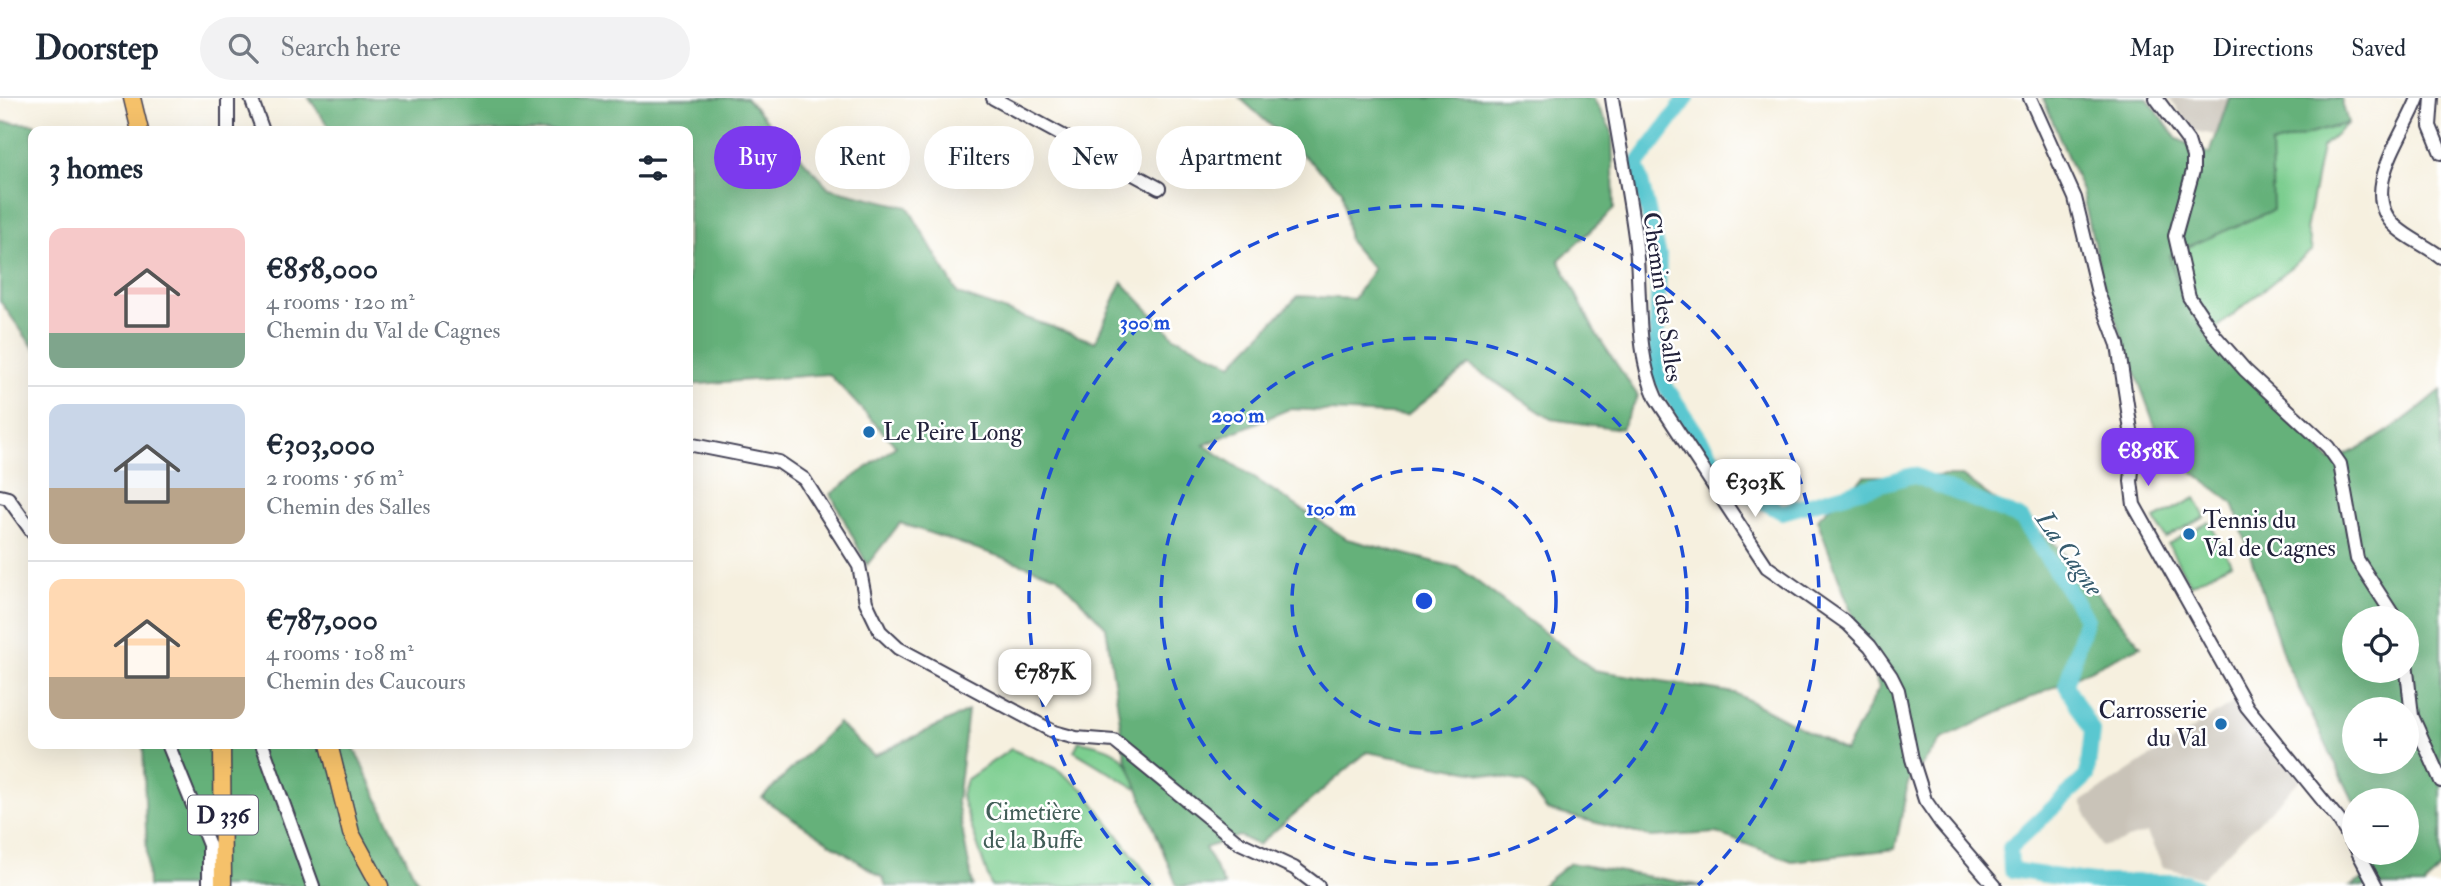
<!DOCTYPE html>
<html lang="en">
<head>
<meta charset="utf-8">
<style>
  body { margin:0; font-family:"IM FELL Double Pica",serif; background:#f2f2f3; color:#1f2937; height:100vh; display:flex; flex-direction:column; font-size:26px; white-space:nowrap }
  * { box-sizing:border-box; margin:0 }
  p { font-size:23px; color:#747a83 }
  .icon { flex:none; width:38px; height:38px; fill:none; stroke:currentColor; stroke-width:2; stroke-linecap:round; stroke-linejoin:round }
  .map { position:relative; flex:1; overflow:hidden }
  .side { position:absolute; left:28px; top:28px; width:665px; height:623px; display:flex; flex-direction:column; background:#fff; border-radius:14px; box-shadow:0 7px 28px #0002 }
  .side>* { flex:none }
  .guide { position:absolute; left:714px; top:28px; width:665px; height:63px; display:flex; gap:14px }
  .buttons { position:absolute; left:2342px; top:508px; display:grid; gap:14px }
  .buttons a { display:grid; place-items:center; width:77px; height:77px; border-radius:50%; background:#fff; box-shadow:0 7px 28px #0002; font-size:35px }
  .price { position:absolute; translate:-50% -60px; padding:0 16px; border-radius:14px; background:#fff; color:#222; font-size:23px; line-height:46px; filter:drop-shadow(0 2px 4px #0008) }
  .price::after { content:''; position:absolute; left:50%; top:42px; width:21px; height:16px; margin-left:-10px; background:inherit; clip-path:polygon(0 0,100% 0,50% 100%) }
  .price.active { background:#7c3aed; color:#fff }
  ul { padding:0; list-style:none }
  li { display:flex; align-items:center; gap:21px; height:175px; padding:0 21px }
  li+li { border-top:2px solid #e0e1e3 }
  li span { display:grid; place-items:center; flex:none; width:196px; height:140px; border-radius:14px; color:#555 }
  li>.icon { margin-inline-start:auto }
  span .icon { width:84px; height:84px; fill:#fffc; stroke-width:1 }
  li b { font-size:30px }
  h2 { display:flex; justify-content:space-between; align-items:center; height:84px; padding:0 21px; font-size:30px }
  .tag { padding:0 24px; border-radius:32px; background:#fff; box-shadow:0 7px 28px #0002; font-size:24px; line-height:63px }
  .tag.active { background:#7c3aed; color:#fff }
  header { display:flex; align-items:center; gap:42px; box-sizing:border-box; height:98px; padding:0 35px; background:#fff; border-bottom:2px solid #e0e1e3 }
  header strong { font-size:33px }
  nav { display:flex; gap:38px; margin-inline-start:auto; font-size:24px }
  .search { width:490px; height:63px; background:#f2f2f3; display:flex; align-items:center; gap:18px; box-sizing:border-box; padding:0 24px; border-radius:38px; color:#747a83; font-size:26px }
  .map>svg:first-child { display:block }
</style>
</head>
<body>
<header>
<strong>Doorstep</strong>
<div class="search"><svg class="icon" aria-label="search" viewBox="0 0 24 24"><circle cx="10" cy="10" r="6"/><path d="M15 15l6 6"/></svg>Search here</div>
<nav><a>Map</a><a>Directions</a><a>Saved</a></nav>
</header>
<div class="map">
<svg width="2441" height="788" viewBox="0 0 2441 788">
  <rect width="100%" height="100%" fill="#fff"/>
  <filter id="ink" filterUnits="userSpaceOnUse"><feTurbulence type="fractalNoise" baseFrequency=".0143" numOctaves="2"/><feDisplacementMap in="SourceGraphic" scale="14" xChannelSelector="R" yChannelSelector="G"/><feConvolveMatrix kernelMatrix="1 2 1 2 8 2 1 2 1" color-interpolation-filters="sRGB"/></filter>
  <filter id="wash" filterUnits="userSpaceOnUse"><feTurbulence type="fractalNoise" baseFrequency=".00686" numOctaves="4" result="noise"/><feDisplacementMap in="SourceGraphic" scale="28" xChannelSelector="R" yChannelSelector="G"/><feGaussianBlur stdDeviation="1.57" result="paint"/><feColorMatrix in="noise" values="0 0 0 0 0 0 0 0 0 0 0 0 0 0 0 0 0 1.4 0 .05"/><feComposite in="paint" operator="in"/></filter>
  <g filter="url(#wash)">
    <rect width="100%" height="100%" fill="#f6f0df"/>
    <path fill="#c9c3b8" d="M 2169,0 L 2229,0 L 2216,37 L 2194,33 Z
      M 2237,602 L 2300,682 L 2203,779 L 2163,769 L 2147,735 L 2102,749 L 2081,704 Z"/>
    <path fill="#7cce8f" stroke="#4f7865" stroke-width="2" d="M 2348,25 L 2322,49 L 2306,132 L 2312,152 L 2207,238 L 2182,198 L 2169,157 L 2272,112 L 2270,47 Z
      M 2195,400 L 2205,419 L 2165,440 L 2155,421 Z
      M 2209,424 L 2231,465 L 2190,487 L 2168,446 Z
      M 1079,643 C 1118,651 1121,654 1141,688 L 1135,690 L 1074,653 Z
      M 1011,651 L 1056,670 L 1084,692 L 1156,788 L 991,788 L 961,697 L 966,682 Z"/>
    <path fill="#65b17a" stroke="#446a5a" stroke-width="2" fill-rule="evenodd" d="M 309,0 L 746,0 L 829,90 L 908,109 L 958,196 L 1095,244 L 1122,184 L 1174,239 L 1232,266 L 1298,198 L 1354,201 L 1373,171 L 1349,143 L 1342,92 L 1240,0 L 1593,0 L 1612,33 L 1614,111 L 1559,162 L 1595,234 L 1638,298 L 1621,331 L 1551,321 L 1469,267 L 1407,317 L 1289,311 L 1204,347 L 1347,441 L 1459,470 L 1594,572 L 1735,595 L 1845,653 L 1879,590 L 1817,421 L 1865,378 L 1962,378 L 2056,447 L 2141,548 L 1942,641 L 1908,685 L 1895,751 L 1792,763 L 1716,735 L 1651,739 L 1547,712 L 1525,684 L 1367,654 L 1258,747 L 1239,738 L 1205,750 L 1225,788 L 1177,788 L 1125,658 L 1106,529 L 1057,478 L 900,425 L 867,467 L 831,396 L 896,348 L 829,276 L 688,287 L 688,33 L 332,33 Z
      M 2043,0 L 2147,0 L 2177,41 L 2210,56 L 2229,0 L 2341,0 L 2348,25 L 2271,47 L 2273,112 L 2169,157 L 2182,198 L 2207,238 L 2331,363 C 2373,347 2407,321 2441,292 L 2441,770 L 2424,788 L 2351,788 L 2365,780 L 2368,754 L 2406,754 L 2406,702 L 2354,704 L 2285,562 L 2233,405 L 2164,352 L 2104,190 L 2082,93 ZM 2354,520 L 2406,520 L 2406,572 L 2354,572 ZM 2354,611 L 2406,611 L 2406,663 L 2354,663 Z
      M 0,24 L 34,26 L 39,33 L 33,33 L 33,249 L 0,203 Z
      M 968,613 L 957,704 L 973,788 L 886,788 L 883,780 L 762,700 L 838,625 L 874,658 Z
      M 143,646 L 357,646 L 354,650 L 419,788 L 148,788 Z
      M 1570,765 L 1703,788 L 1541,788 Z"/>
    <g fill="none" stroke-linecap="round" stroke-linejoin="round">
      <path stroke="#5ac7d0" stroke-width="16" d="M 1687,0 L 1637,67 L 1659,158 L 1656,274 L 1729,385 L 1782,414 L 1913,377 L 2022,421 L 2086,520 L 2066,587 L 2092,633 L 2087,678 L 2010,750 L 2011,772 L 2093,784 L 2185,784 L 2195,788"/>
    </g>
  </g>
  <g filter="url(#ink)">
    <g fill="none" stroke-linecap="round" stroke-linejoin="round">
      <defs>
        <path id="minor" d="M 228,0 L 228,33
          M 251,0 L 263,33
          M 993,0 L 1159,90
          M 1612,0 C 1619,46 1629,93 1635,139 C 1642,192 1634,252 1656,300 L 1767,469 L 1848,526 L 1870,548 L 1891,578 L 1898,592 L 1912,661 L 1925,702 L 1941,725 L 1995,788
          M 2030,0 L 2075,100 L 2098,195 L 2118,247 L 2134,352 L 2131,383 L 2134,407 L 2247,609 L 2338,721 L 2354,747
          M 2156,0 L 2188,43 L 2193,59 L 2193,73 L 2175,138 L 2189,199 L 2216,239 L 2245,272 L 2328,349 L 2340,366 L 2357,461 L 2395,520
          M 2418,0 C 2405,36 2357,95 2396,129 C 2409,141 2427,148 2441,159
          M 2432,0 L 2430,28 L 2441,55
          M 688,346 L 779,364 L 804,381 L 859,468 L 866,504 L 880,533 L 898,550 L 1054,634 L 1076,640 L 1114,643 L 1238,744 L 1294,770 L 1318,788
          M 0,398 L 8,400 L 33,435
          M 2406,564 L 2412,618 L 2441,683
          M 168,646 L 209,747 L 209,788
          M 262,646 L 313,788
          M 2358,754 L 2376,788"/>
        <path id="major" d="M 132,0 L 140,33
          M 222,646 L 223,788
          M 329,646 L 351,735 L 380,788"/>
      </defs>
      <use href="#minor" stroke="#424154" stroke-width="16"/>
      <use href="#major" stroke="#424154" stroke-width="19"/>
      <use href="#minor" stroke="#fff" stroke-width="12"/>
      <use href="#major" stroke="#f5c16b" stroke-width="16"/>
    </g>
  </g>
  <g fill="none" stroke="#1d4ed8" stroke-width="3.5" stroke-dasharray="12 9">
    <circle cx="1424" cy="503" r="132"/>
    <circle cx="1424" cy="503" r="263"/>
    <path d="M1150 787A395 395 0 1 1 1698 787"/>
  </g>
  <g fill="#1f6fb2" stroke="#fff" stroke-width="2.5">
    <circle cx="869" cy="334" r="7"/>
    <circle cx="2189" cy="436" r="7"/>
    <circle cx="2221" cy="626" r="7"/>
  </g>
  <g text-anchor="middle" stroke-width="5" stroke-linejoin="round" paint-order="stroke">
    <rect fill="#fff" stroke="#646476" stroke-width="2" x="188" y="697.5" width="70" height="39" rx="5"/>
    <g font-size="23" font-weight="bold" fill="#22223b">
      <text x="223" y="725">D 336</text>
    </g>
    <g font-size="24" fill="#22223b" stroke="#fff">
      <text transform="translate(1663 199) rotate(82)" y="8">Chemin des Salles</text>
    </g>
    <g font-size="24" fill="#22223b" stroke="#fff" text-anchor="start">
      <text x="883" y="342">Le Peire Long</text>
      <text x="2203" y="430">Tennis du<tspan x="2203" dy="28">Val de Cagnes</tspan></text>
      <text x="2207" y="620" text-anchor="end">Carrosserie<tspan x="2207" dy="28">du Val</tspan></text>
    </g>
    <g font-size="24" fill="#425e58" stroke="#fff">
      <text x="1033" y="722">Cimetière<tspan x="1033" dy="28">de la Buffe</tspan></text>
    </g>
    <g font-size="26" font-style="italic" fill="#365c6f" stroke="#fff">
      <text transform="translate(2070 455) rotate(55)" y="9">La Cagne</text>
    </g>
  </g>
  <circle cx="1424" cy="503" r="10" fill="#1d4ed8" stroke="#fff" stroke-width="3.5"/>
  <g font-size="21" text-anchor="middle" font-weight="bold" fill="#1d4ed8" stroke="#fff" stroke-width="5" stroke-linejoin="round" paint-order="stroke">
    <text x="1145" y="231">300 m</text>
    <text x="1238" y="324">200 m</text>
    <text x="1331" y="417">100 m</text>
  </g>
</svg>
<div class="buttons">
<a><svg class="icon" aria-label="locate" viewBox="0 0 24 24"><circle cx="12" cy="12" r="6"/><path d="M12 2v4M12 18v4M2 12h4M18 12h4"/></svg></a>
<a>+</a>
<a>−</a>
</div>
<b class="price active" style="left:2148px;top:390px">€858K</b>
<b class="price" style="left:1755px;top:421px">€303K</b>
<b class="price" style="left:1045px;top:611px">€787K</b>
<div class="guide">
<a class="tag active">Buy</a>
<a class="tag">Rent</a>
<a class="tag">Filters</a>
<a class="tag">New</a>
<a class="tag">Apartment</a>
</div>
<section class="side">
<h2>3 homes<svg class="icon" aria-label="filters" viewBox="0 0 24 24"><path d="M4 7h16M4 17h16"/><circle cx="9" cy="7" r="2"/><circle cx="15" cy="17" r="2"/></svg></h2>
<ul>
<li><span style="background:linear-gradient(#f6c9c9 75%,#7fa58c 0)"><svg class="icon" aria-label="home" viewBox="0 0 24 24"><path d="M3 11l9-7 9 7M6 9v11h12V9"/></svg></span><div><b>€858,000</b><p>4 rooms · 120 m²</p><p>Chemin du Val de Cagnes</p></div></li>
<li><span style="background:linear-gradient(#c9d6e8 60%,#b9a48a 0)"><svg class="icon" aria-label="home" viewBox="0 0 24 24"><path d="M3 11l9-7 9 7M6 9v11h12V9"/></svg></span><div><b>€303,000</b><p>2 rooms · 56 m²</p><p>Chemin des Salles</p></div></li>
<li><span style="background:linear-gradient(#ffd9b3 70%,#b9a48a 0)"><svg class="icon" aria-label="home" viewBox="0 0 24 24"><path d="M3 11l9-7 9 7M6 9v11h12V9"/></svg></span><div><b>€787,000</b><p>4 rooms · 108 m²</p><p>Chemin des Caucours</p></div></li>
</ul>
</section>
</div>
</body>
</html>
